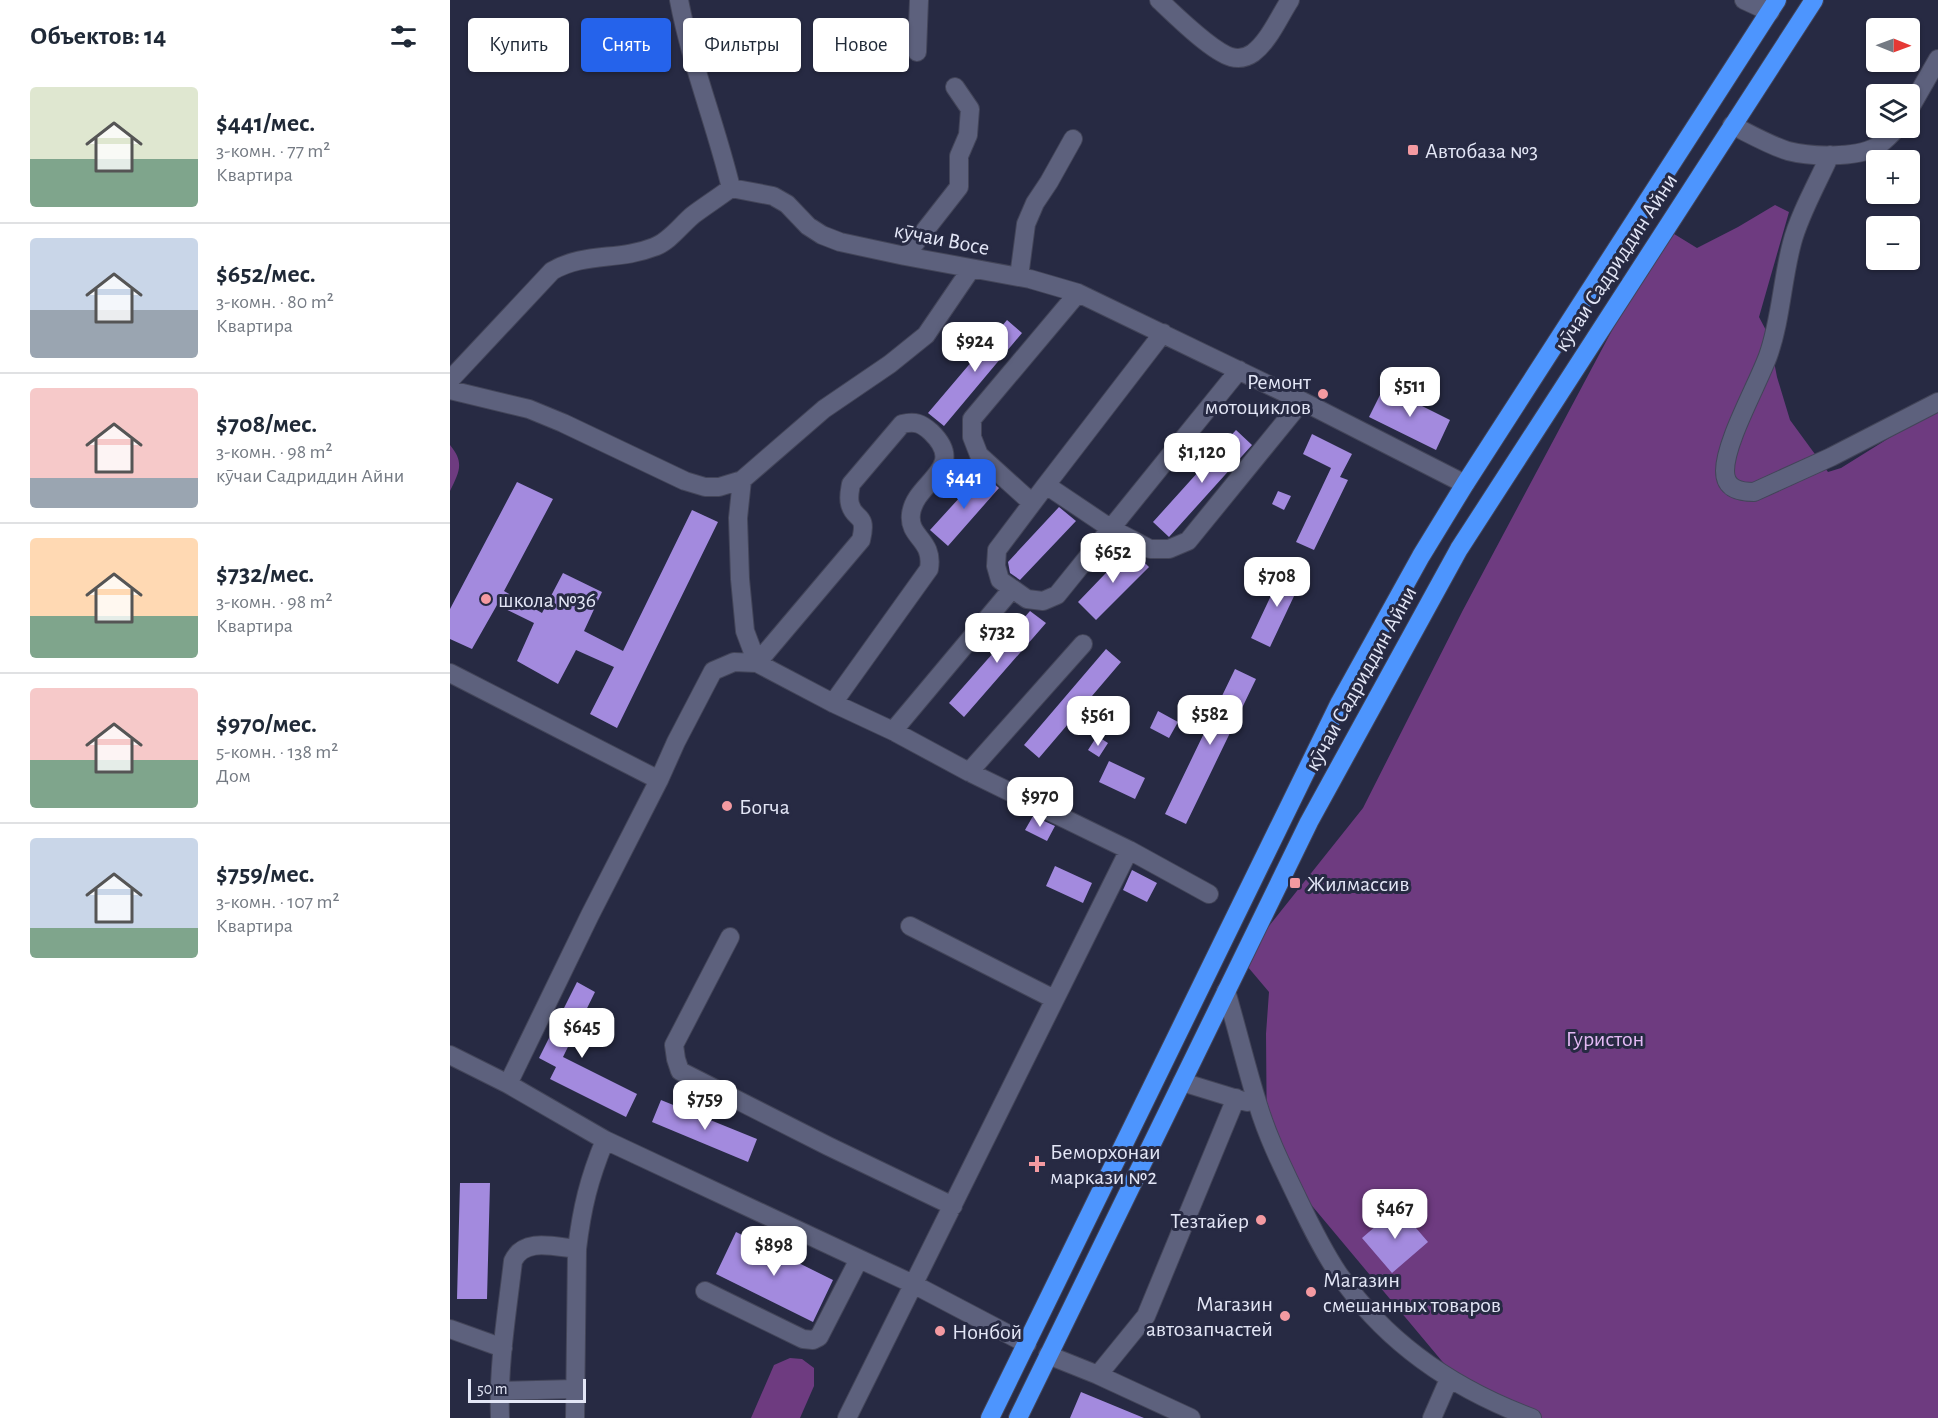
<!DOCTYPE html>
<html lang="ru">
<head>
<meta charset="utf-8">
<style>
  body { margin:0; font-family:"Alegreya Sans",sans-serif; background:#f6f6f7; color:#1f2937; height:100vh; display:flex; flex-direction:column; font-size:22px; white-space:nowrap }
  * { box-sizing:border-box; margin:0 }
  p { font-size:20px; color:#747a83 }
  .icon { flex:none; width:33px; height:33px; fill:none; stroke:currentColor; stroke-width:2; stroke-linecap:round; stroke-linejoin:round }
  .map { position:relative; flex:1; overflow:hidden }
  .side { display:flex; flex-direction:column; background:#fff; width:450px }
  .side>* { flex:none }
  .guide { position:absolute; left:18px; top:18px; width:570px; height:54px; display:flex; gap:12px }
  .needle { width:39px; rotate:91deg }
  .fabs { position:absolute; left:1416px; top:18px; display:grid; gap:12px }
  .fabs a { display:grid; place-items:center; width:54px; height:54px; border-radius:6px; background:#fff; box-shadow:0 2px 4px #0004; font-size:30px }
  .scale { position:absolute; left:18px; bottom:15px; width:118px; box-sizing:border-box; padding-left:6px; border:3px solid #e3e6f6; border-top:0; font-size:16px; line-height:21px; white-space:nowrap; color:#e3e6f6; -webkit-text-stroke:4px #272a43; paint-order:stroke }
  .price { position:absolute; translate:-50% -51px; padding:0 14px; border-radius:12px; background:#fff; color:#222; font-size:20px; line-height:39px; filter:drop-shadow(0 2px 3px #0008) }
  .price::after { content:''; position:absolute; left:50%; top:36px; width:18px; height:14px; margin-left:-9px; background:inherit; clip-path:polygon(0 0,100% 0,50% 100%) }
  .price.on { background:#2563eb; color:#fff }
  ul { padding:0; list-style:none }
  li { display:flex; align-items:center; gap:18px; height:150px; padding:0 30px }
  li+li { border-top:2px solid #e0e1e3 }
  li span { display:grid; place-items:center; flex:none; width:168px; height:120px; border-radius:6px; color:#555 }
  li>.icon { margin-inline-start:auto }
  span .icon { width:72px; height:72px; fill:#fffc; stroke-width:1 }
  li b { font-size:26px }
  h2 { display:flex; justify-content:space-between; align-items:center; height:72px; padding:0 30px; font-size:26px }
  .pill { padding:0 21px; border-radius:6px; background:#fff; box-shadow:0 2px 4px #0004; font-size:21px; line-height:54px }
  .pill.on { background:#2563eb; color:#fff }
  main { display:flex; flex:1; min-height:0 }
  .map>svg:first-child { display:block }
</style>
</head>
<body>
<main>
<section class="side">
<h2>Объектов: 14<svg class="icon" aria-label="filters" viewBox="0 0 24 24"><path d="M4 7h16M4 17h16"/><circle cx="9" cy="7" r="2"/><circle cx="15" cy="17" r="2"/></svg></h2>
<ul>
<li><span style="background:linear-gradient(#dfe7d0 60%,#7fa58c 0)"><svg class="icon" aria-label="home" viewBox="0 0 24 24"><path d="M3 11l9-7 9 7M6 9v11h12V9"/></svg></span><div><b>$441/мес.</b><p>3-комн. · 77 m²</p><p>Квартира</p></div></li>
<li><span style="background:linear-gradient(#c9d6e8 60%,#9aa5b1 0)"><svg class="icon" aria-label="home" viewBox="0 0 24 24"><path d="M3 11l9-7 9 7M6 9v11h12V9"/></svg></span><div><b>$652/мес.</b><p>3-комн. · 80 m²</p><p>Квартира</p></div></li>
<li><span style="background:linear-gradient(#f6c9c9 75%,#9aa5b1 0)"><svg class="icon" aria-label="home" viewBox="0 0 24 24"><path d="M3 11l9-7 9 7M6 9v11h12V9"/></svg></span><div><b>$708/мес.</b><p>3-комн. · 98 m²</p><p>кӯчаи Садриддин Айни</p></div></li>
<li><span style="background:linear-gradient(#ffd9b3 65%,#7fa58c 0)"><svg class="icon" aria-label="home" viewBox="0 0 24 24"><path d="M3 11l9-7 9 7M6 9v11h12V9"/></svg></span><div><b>$732/мес.</b><p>3-комн. · 98 m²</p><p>Квартира</p></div></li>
<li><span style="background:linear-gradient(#f6c9c9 60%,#7fa58c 0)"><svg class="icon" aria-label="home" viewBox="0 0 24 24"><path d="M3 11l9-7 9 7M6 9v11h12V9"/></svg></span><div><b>$970/мес.</b><p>5-комн. · 138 m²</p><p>Дом</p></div></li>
<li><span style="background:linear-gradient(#c9d6e8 75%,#7fa58c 0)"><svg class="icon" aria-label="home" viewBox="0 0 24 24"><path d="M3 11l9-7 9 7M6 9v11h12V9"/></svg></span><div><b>$759/мес.</b><p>3-комн. · 107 m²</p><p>Квартира</p></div></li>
</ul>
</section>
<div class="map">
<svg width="1488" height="1418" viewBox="0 0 1488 1418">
  <rect width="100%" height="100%" fill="#272a43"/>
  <path fill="#6e3b80" d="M 1325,205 L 1339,212 L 1309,317 L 1319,336 L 1327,377 L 1340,420 L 1378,472 L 1391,468 L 1484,410 L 1488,410 L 1488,1418 L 1079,1418 L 1027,1403 L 817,1152 L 816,1034 L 819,992 L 792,960 L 913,808 L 1013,610 L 1216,229 L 1247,248 L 1288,227 Z
    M 0,445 C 15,463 9,472 0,491 Z
    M 340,1358 L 352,1359 L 364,1368 L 364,1386 L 350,1418 L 301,1418 L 324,1365 Z"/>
  <path fill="#a38ade" d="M 557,320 L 572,333 L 494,426 L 478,413 Z
    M 934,387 L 1000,420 L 986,450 L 919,417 Z
    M 786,430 L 802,445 L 719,537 L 703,522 Z
    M 862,434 L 902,454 L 890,477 L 898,480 L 864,550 L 846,542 L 881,468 L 853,454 Z
    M 532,473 L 549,488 L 498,546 L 480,530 Z
    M 67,482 L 103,499 L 54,591 L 92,613 L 113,573 L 152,592 L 134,631 L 173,651 L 242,510 L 268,522 L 167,728 L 140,714 L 164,667 L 126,650 L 108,684 L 67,661 L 84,623 L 47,605 L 22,649 L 0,639 L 0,609 Z
    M 828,491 L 841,496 L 834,510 L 822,504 Z
    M 609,507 L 626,521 L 570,580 L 560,573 L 558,562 Z
    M 678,550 L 686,554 L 699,567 L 646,620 L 628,602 Z
    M 834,568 L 853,577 L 820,647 L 801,638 Z
    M 580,611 L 596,623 L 514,717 L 499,703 Z
    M 656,649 L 671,662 L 589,758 L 574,745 Z
    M 785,669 L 806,679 L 736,824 L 715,814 Z
    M 708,711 L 728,722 L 719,738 L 700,728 Z
    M 647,736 L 658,743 L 649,757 L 638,750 Z
    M 659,761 L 695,778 L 685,799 L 649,782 Z
    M 583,816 L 605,826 L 597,841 L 575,830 Z
    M 605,866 L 642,883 L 633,903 L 596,886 Z
    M 682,870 L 707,883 L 697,902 L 673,890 Z
    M 127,982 L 145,992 L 113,1057 L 187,1094 L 176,1117 L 100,1079 L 106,1067 L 89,1058 Z
    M 211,1100 L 307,1139 L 298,1162 L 202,1122 Z
    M 10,1183 L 40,1183 L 37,1299 L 7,1299 Z
    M 948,1207 L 978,1242 L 942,1273 L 912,1238 Z
    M 286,1232 L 383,1280 L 363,1322 L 266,1274 Z
    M 631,1392 L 694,1418 L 620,1418 Z"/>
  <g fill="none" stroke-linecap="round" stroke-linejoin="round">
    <defs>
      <path id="minor" d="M 229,0 C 241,64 266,125 281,188
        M 709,0 C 725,15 761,51 781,57 C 789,59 796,58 803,53 C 819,41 829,17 840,0
        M 1294,0 L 1320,12
        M 467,52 L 469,0
        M 1460,108 L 1488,59
        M 1282,125 C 1300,134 1319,145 1338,151 C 1361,157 1405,158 1426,147 C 1434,142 1441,134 1447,128
        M 1380,155 C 1368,182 1349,215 1342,243 C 1332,280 1331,320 1318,356 C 1307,386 1275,442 1275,471 C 1275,489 1290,492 1304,492 L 1381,457 L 1488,402
        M 455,256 L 509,187 L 509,156 L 518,135 L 520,109 L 505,87
        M 569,277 L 576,224 L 585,203 L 599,182 L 623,139
        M 789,370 L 607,595 L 593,601 L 577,599 L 550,580 L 546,566 L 547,550 L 596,485 L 660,528 L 700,549 L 719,549 L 738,541 L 852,401
        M 0,380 L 102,271 C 134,252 169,261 204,247 C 219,242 231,225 243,215 C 255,206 269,197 281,188 L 323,196 L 337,204 L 358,226 L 372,235 L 390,242 L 455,256 L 580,279 L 628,293 L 852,401 L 1015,484
        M 0,390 L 79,409 L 113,423 L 235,481 L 255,487 L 269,487 L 292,480 L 374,409 L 440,364 L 476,335 L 521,269
        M 292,480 L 288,518 L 290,579 L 295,631 L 307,663 L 411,540 C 418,512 404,521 400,504 C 398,497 400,490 401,484 L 452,424 C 465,421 471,423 481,432 C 519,469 465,481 461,514 C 458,538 484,539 479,569 L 383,703
        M 596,485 L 713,333
        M 582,503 L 529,455 L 522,437 L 522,419 L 628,293
        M 0,673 L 209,780 L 226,742 L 263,671 L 284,662 L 307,663 L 383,703 L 443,731 L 519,772 L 679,850 L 759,894
        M 443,731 L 562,589
        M 519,772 L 633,644
        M 460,926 L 604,999
        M 280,937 L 224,1045 L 226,1059 L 230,1071 L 378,1146 L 503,1206
        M 776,991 C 787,1028 796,1067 808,1105 C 817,1135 831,1164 845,1193 C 858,1220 871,1248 888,1273 C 935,1342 1004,1389 1082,1418
        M 0,1055 L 58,1084 L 155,1140 L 463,1284 L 577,1344
        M 732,1082 L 797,1102
        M 58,1084 L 140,915 L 209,780
        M 255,1291 L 353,1339 L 363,1340 L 369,1337 L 409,1259
        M 0,1329 L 53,1348
        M 598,1355 L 648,1375 L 696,1316 L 786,1098
        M 648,1375 L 741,1418
        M 49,1391 L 124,1389
        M 50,1418 C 48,1365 57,1313 63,1261 C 74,1237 105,1247 127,1249 C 132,1207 139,1179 155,1140
        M 125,1418 L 127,1249
        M 397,1418 L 679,850
        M 982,1418 L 999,1379"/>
      <path id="highway" d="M 540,1418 L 890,702 L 971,556 L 1015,484 L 1327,0
        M 568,1418 L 859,822 L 1009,549 L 1364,0"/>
    </defs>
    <use href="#minor" stroke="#434559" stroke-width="20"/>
    <use href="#highway" stroke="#434559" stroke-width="20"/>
    <use href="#minor" stroke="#5d617d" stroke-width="18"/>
    <use href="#highway" stroke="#4d95fe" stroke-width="18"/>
  </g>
  <g fill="#f49aa1" stroke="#272a43" stroke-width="2">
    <rect x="957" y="144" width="12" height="12" rx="3"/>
    <circle cx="873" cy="394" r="6"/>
    <circle cx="36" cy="599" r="6"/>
    <circle cx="277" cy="806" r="6"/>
    <rect x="839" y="877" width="12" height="12" rx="3"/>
    <path d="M584 1155h6v6h6v6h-6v6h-6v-6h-6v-6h6z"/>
    <circle cx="811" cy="1220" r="6"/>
    <circle cx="861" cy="1292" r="6"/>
    <circle cx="835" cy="1316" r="6"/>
    <circle cx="490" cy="1331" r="6"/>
  </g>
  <g text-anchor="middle" stroke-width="6" stroke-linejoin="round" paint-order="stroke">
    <g font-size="22" fill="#e3e6f6" stroke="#272a43" text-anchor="start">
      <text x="975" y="158">Автобаза №3</text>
      <text x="861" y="389" text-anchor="end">Ремонт<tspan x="861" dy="25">мотоциклов</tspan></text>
      <text x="48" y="607">школа №36</text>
      <text x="289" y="814">Богча</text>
      <text x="857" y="891">Жилмассив</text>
      <text x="600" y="1159">Беморхонаи<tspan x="600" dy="25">маркази №2</tspan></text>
      <text x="799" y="1228" text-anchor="end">Тезтайер</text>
      <text x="873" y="1287">Магазин<tspan x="873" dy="25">смешанных товаров</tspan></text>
      <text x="823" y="1311" text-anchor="end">Магазин<tspan x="823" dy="25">автозапчастей</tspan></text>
      <text x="502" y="1339">Нонбой</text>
    </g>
    <g font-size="22" fill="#e3e6f6" stroke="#272a43">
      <text transform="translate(492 238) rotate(11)" y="8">кӯчаи Восе</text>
      <text transform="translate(1165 262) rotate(-57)" y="8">кӯчаи Садриддин Айни</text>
      <text transform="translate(910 678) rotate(-61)" y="8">кӯчаи Садриддин Айни</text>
    </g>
    <g font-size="22" fill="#e3b9f4" stroke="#272a43">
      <text x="1155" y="1046">Гуристон</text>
    </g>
  </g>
</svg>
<div class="fabs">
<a><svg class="needle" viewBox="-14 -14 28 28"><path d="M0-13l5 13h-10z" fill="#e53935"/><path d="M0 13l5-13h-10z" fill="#747a83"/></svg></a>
<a><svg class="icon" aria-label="layers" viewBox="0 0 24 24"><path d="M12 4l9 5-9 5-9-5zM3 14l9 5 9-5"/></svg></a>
<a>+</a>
<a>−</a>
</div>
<div class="scale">50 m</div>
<b class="price" style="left:525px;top:373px">$924</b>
<b class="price" style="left:960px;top:418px">$511</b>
<b class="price" style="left:752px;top:484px">$1,120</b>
<b class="price on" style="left:514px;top:510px">$441</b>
<b class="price" style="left:663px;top:584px">$652</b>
<b class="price" style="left:827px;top:608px">$708</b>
<b class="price" style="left:547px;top:664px">$732</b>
<b class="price" style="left:760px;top:746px">$582</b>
<b class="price" style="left:648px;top:747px">$561</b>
<b class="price" style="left:590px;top:828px">$970</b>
<b class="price" style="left:132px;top:1059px">$645</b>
<b class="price" style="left:255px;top:1131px">$759</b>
<b class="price" style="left:945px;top:1240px">$467</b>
<b class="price" style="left:324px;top:1277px">$898</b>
<div class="guide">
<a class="pill">Купить</a>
<a class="pill on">Снять</a>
<a class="pill">Фильтры</a>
<a class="pill">Новое</a>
</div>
</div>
</main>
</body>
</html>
